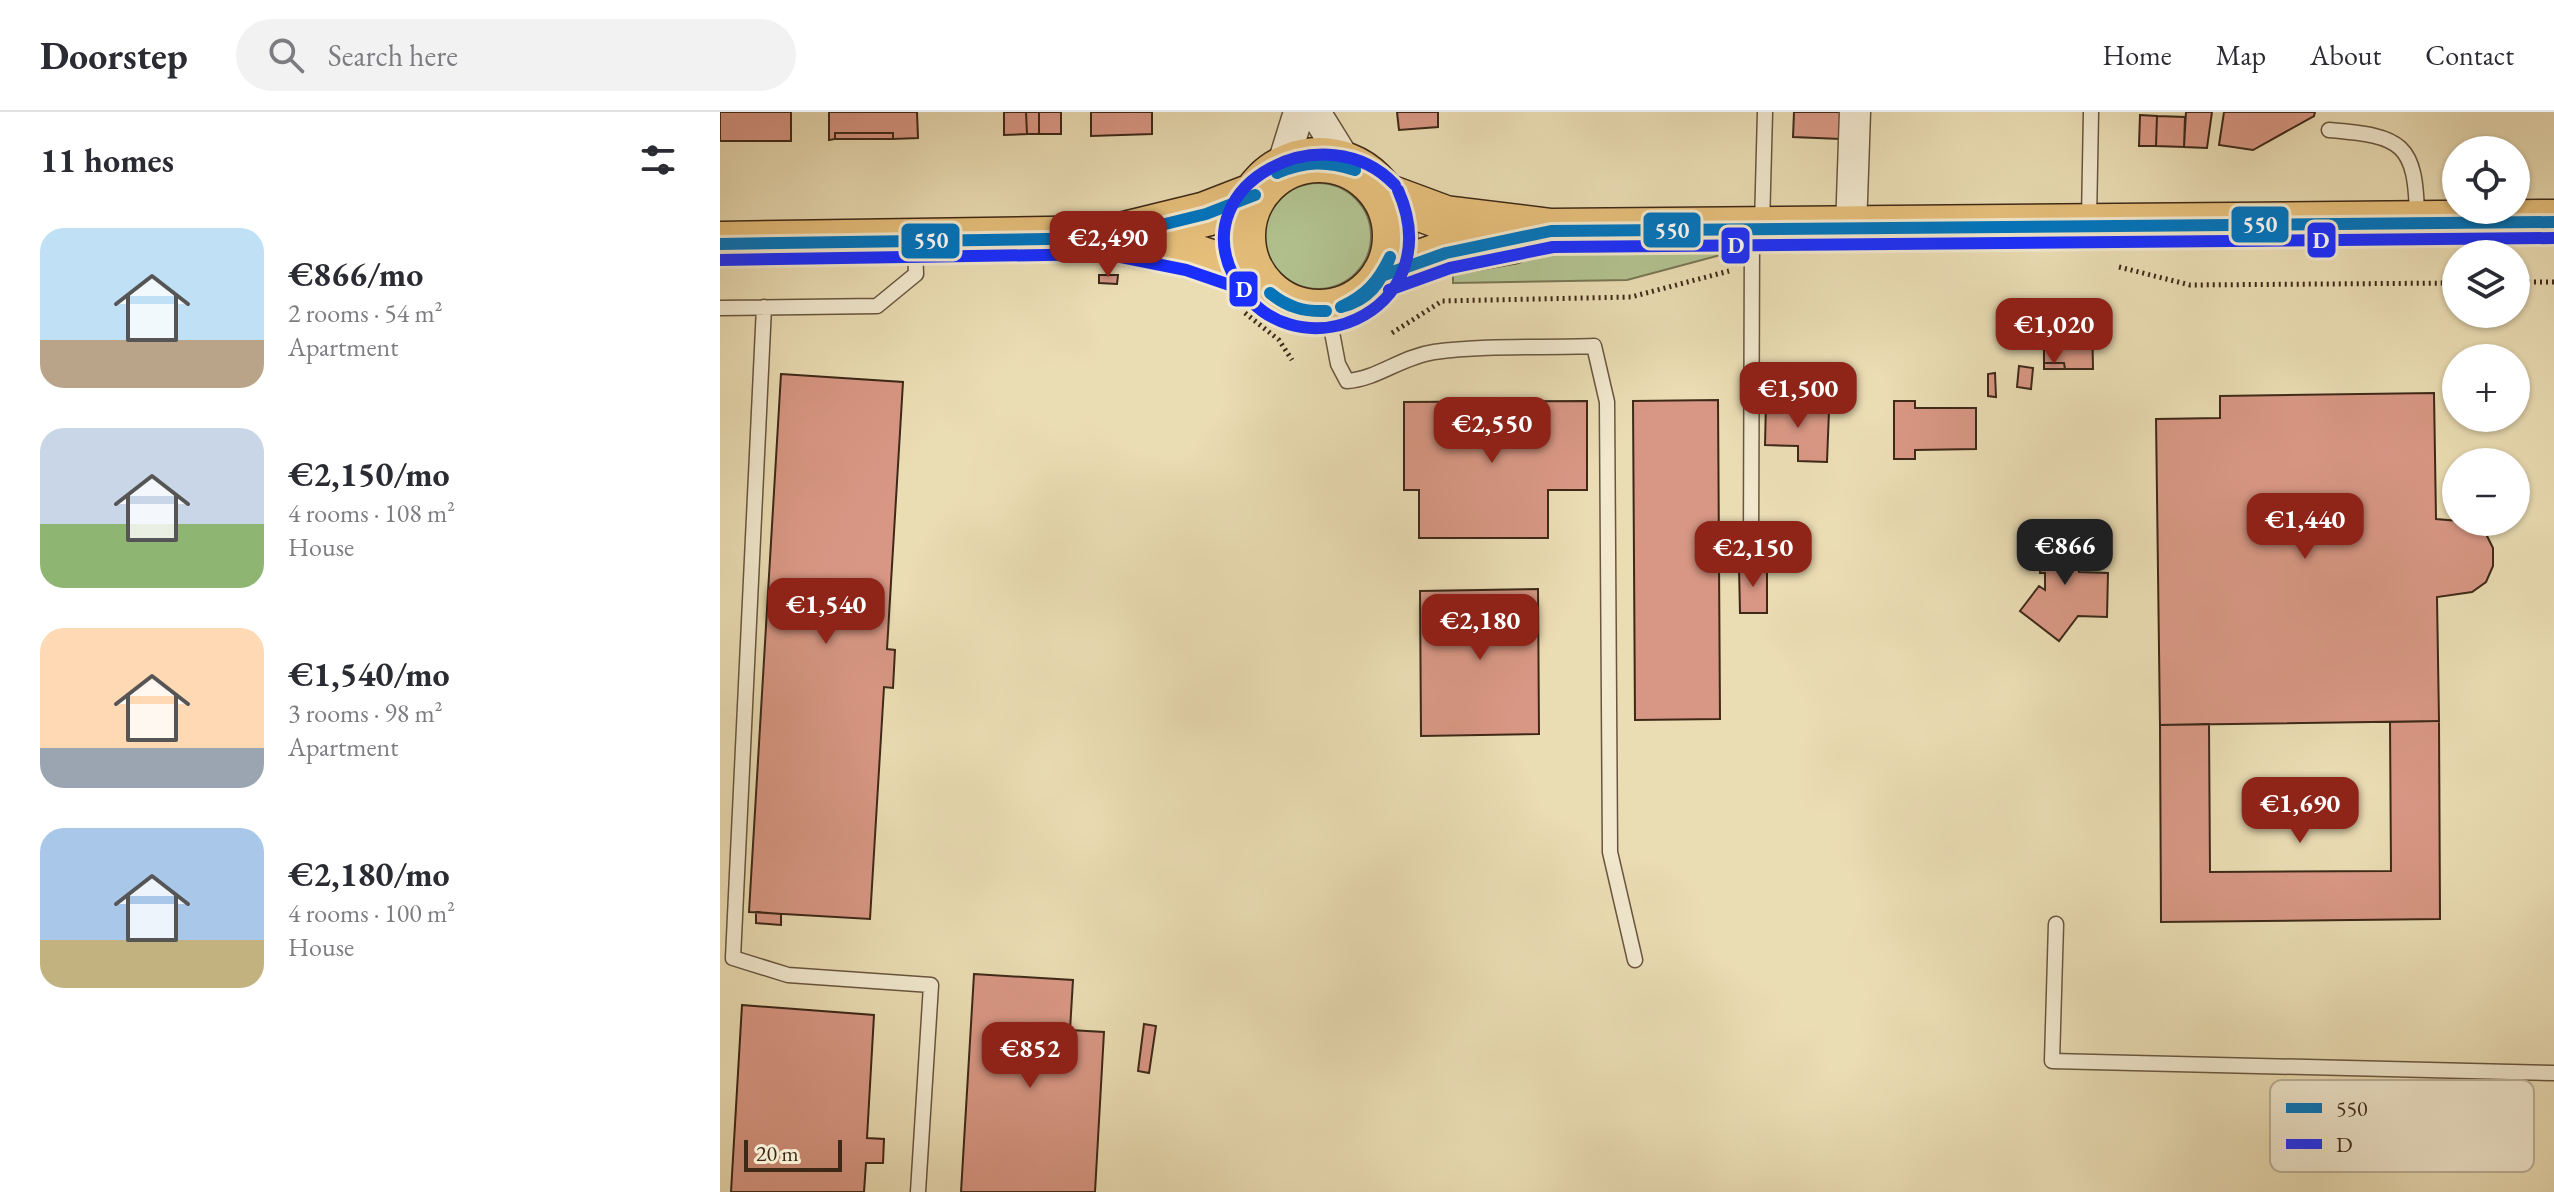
<!DOCTYPE html>
<html lang="en">
<head>
<meta charset="utf-8">
<style>
  body { margin:0; font-family:"EB Garamond",serif; background:#f2f2f3; color:#2b2b33; height:100vh; display:flex; flex-direction:column; font-size:30px; white-space:nowrap }
  * { box-sizing:border-box; margin:0 }
  p { font-size:26px; color:#7c7c81 }
  .icon { flex:none; width:44px; height:44px; fill:none; stroke:currentColor; stroke-width:2; stroke-linecap:round; stroke-linejoin:round }
  .map { position:relative; flex:1; overflow:hidden }
  .sheet { display:flex; flex-direction:column; background:#fff; width:720px }
  .sheet>* { flex:none }
  .buttons { position:absolute; left:1722px; top:24px; display:grid; gap:16px }
  .buttons a { display:grid; place-items:center; width:88px; height:88px; border-radius:50%; background:#fff; box-shadow:0 2px 6px #0004; font-size:40px }
  .scale { position:absolute; left:24px; bottom:20px; width:98px; box-sizing:border-box; padding-left:8px; border:4px solid #3e2918; border-top:0; font-size:22px; line-height:28px; white-space:nowrap; color:#3e2918; -webkit-text-stroke:6px #f1e8ce; paint-order:stroke }
  .price { position:absolute; translate:-50% -68px; padding:0 18px; border-radius:16px; background:#8f2418; color:#fff; font-size:26px; line-height:52px; filter:drop-shadow(0 2px 4px #0008) }
  .price::after { content:''; position:absolute; left:50%; top:48px; width:24px; height:18px; margin-left:-12px; background:inherit; clip-path:polygon(0 0,100% 0,50% 100%) }
  .price.selected { background:#222; color:#fff }
  ul { padding:0; list-style:none }
  li { display:flex; align-items:center; gap:24px; height:200px; padding:0 40px }
  li span { display:grid; place-items:center; flex:none; width:224px; height:160px; border-radius:24px; color:#555 }
  li>.icon { margin-inline-start:auto }
  span .icon { width:96px; height:96px; fill:#fffc; stroke-width:1 }
  li b { font-size:34px }
  h2 { display:flex; justify-content:space-between; align-items:center; height:96px; padding:0 40px; font-size:34px }
  header { display:flex; align-items:center; gap:48px; box-sizing:border-box; height:112px; padding:0 40px; background:#fff; border-bottom:2px solid #e1e1e2 }
  header strong { font-size:38px }
  nav { display:flex; gap:44px; margin-inline-start:auto; font-size:28px }
  .search { width:560px; height:72px; background:#f2f2f3; display:flex; align-items:center; gap:20px; box-sizing:border-box; padding:0 28px; border-radius:44px; color:#7c7c81; font-size:30px }
  main { display:flex; flex:1; min-height:0 }
  .map>svg:first-child { display:block }
</style>
</head>
<body>
<header>
<strong>Doorstep</strong>
<div class="search"><svg class="icon" aria-label="search" viewBox="0 0 24 24"><circle cx="10" cy="10" r="6"/><path d="M15 15l6 6"/></svg>Search here</div>
<nav><a>Home</a><a>Map</a><a>About</a><a>Contact</a></nav>
</header>
<main>
<section class="sheet">
<h2>11 homes<svg class="icon" aria-label="filters" viewBox="0 0 24 24"><path d="M4 7h16M4 17h16"/><circle cx="9" cy="7" r="2"/><circle cx="15" cy="17" r="2"/></svg></h2>
<ul>
<li><span style="background:linear-gradient(#bfe0f5 70%,#b9a48a 0)"><svg class="icon" aria-label="home" viewBox="0 0 24 24"><path d="M3 11l9-7 9 7M6 9v11h12V9"/></svg></span><div><b>€866/mo</b><p>2 rooms · 54 m²</p><p>Apartment</p></div></li>
<li><span style="background:linear-gradient(#c9d6e8 60%,#8fb573 0)"><svg class="icon" aria-label="home" viewBox="0 0 24 24"><path d="M3 11l9-7 9 7M6 9v11h12V9"/></svg></span><div><b>€2,150/mo</b><p>4 rooms · 108 m²</p><p>House</p></div></li>
<li><span style="background:linear-gradient(#ffd9b3 75%,#9aa5b1 0)"><svg class="icon" aria-label="home" viewBox="0 0 24 24"><path d="M3 11l9-7 9 7M6 9v11h12V9"/></svg></span><div><b>€1,540/mo</b><p>3 rooms · 98 m²</p><p>Apartment</p></div></li>
<li><span style="background:linear-gradient(#a9c7e8 70%,#c2b280 0)"><svg class="icon" aria-label="home" viewBox="0 0 24 24"><path d="M3 11l9-7 9 7M6 9v11h12V9"/></svg></span><div><b>€2,180/mo</b><p>4 rooms · 100 m²</p><p>House</p></div></li>
</ul>
</section>
<div class="map">
<svg width="1834" height="1080" viewBox="0 0 1834 1080">
  <rect width="100%" height="100%" fill="#eadcb3"/>
  <filter id="stains"><feTurbulence type="fractalNoise" baseFrequency=".0025" numOctaves="4"/><feColorMatrix values="0 0 0 0 .2 0 0 0 0 .09 0 0 0 0 .02 0 0 0 .5 -.17"/></filter>
  <radialGradient id="worn" r=".72"><stop offset=".6" stop-color="#630" stop-opacity="0"/><stop offset="1" stop-color="#630" stop-opacity=".3"/></radialGradient>
  <path fill="#b2c290" stroke="#787654" stroke-width="2" d="M545 124a53 53 0 1 1 106 0a53 53 0 1 1-106 0Z
    M 1008,133 L 1008,141 L 907,168 L 733,171 L 733,150 L 802,138 Z"/>
  <path fill="#d89784" stroke="#3e2918" stroke-width="2" d="M 0,0 L 71,0 L 71,29 L 0,29 Z
    M 109,0 L 197,0 L 198,26 L 173,27 L 173,21 L 115,21 L 115,27 L 109,28 Z
    M 284,0 L 306,0 L 307,22 L 284,23 Z
    M 306,0 L 319,0 L 319,22 L 307,22 Z
    M 319,0 L 341,0 L 341,22 L 319,22 Z
    M 371,0 L 432,0 L 432,22 L 371,24 Z
    M 677,0 L 718,0 L 718,15 L 679,18 Z
    M 1074,0 L 1121,0 L 1120,27 L 1073,25 Z
    M 1466,0 L 1492,0 L 1487,36 L 1464,35 Z
    M 1504,0 L 1595,0 L 1594,4 L 1533,38 L 1499,33 Z
    M 1420,3 L 1437,4 L 1436,34 L 1419,34 Z
    M 1437,4 L 1465,5 L 1464,35 L 1436,34 Z
    M 115,21 L 173,21 L 173,27 L 115,27 Z
    M 379,163 L 398,163 L 397,172 L 379,171 Z
    M 1311,203 L 1372,203 L 1373,257 L 1345,257 L 1344,251 L 1324,251 L 1324,233 L 1311,233 Z
    M 1324,251 L 1344,251 L 1345,257 L 1324,257 Z
    M 1299,254 L 1313,256 L 1311,277 L 1297,275 Z
    M 1275,261 L 1276,285 L 1268,284 L 1268,262 Z
    M 61,262 L 183,270 L 167,537 L 175,538 L 173,576 L 164,575 L 150,807 L 29,800 Z
    M 1714,281 L 1716,407 L 1752,410 L 1765,420 L 1773,436 L 1773,454 L 1766,470 L 1752,480 L 1717,485 L 1719,609 L 1440,613 L 1436,307 L 1500,306 L 1500,284 Z
    M 998,288 L 1000,607 L 915,608 L 913,289 Z
    M 867,289 L 867,378 L 828,378 L 828,426 L 699,426 L 699,378 L 684,378 L 684,290 Z
    M 1046,289 L 1062,289 L 1062,296 L 1109,298 L 1107,350 L 1078,349 L 1078,334 L 1045,333 Z
    M 1174,289 L 1195,289 L 1195,296 L 1256,296 L 1256,337 L 1195,338 L 1195,347 L 1174,347 Z
    M 1321,420 L 1360,422 L 1359,460 L 1388,461 L 1387,505 L 1358,504 L 1339,529 L 1300,499 L 1319,474 L 1325,478 L 1325,461 L 1320,461 Z
    M 1019,454 L 1047,454 L 1047,501 L 1020,501 Z
    M 818,477 L 819,622 L 701,624 L 700,479 Z
    M 1719,609 L 1720,807 L 1441,810 L 1440,613 L 1489,612 L 1490,760 L 1671,759 L 1670,610 Z
    M 36,800 L 61,802 L 61,813 L 36,811 Z
    M 254,862 L 353,868 L 350,918 L 384,920 L 375,1080 L 241,1080 Z
    M 22,893 L 154,903 L 147,1026 L 164,1027 L 163,1051 L 146,1051 L 144,1080 L 11,1080 Z
    M 424,912 L 436,914 L 429,961 L 418,959 Z"/>
  <g fill="none" stroke-linecap="round" stroke-linejoin="round">
    <defs>
      <path id="service" d="M 1609,18 C 1683,24 1696,31 1697,107
        M 1369,108 L 1371,0
        M 1042,113 L 1045,0
        M 44,195 L 13,846 L 68,863 L 211,873 L 198,1080
        M 0,196 L 157,194 L 196,162 L 195,134
        M 608,199 L 618,252 L 627,269 C 657,267 681,245 714,240 C 766,233 822,236 874,234 L 887,290 L 890,740 L 915,848
        M 1031,437 L 1032,122
        M 1336,812 L 1332,949 L 1834,961"/>
      <path id="minor" d="M 595,0 L 629,55
        M 561,58 L 579,0
        M 1131,117 L 1135,0"/>
      <path id="primary" d="M523 124a76 76 0 1 1 152 0a76 76 0 1 1-152 0Z
        M 663,83 L 725,106 L 831,119 L 1834,110
        M 401,130 L 470,143 L 535,165
        M 0,132 L 388,126 L 486,102 L 535,83
        M 664,163 L 726,141 L 793,129"/>
    </defs>
    <use href="#service" stroke="#69563f" stroke-width="17"/>
    <use href="#minor" stroke="#69563f" stroke-width="33"/>
    <use href="#primary" stroke="#3e2918" stroke-width="47"/>
    <path stroke="#3e2918" stroke-width="5" stroke-dasharray="2 4" stroke-linecap="butt" d="M 1399,155 L 1470,173 L 1736,171
      M 1796,170 L 1834,170
      M 525,201 L 559,228 L 572,248
      M 672,221 L 722,189 L 911,185 L 1009,159"/>
    <use href="#service" stroke="#f1e8ce" stroke-width="14"/>
    <use href="#minor" stroke="#f1e8ce" stroke-width="30"/>
    <use href="#primary" stroke="#e5be7a" stroke-width="44"/>
    <defs>
      <path id="bus-1" d="M 557,61 C 582,46 610,45 635,58
        M 557,61 C 586,49 606,49 635,58
        M 0,132 L 388,126 L 486,102 L 535,83
        M 664,163 L 726,141 L 831,119 L 1834,110
        M 550,181 C 567,195 584,200 606,199
        M 621,195 C 646,183 658,170 670,145
        M 621,195 C 649,188 661,171 670,145"/>
      <path id="bus-2" d="M 675,73 C 607,0 467,70 513,163 C 567,270 733,202 678,78
        M 0,148 L 386,142 L 466,158 L 530,180
        M 669,178 L 730,156 L 833,135 L 1834,126"/>
    </defs>
    <use href="#bus-1" stroke="#f1e8ce" stroke-width="18"/>
    <use href="#bus-2" stroke="#f1e8ce" stroke-width="18"/>
    <use href="#bus-1" stroke="#0075bf" stroke-width="12"/>
    <use href="#bus-2" stroke="#192eff" stroke-width="12"/>
  </g>
  <rect x="1550" y="968" width="264" height="92" rx="12" fill="#f1e8ce" stroke="#bbaf97" stroke-width="2"/>
  <rect x="1566" y="991" width="36" height="10" fill="#0075bf"/>
  <rect x="1566" y="1027" width="36" height="10" fill="#192eff"/>
  <g font-size="22" fill="#3e2918">
    <text x="1616" y="1004">550</text>
    <text x="1616" y="1040">D</text>
  </g>
  <g stroke="#f1e8ce" stroke-width="3">
    <rect x="1510" y="93" width="60" height="39" rx="8" fill="#0075bf"/>
    <rect x="922" y="99" width="60" height="38" rx="8" fill="#0075bf"/>
    <rect x="1586" y="109" width="31" height="38" rx="8" fill="#192eff"/>
    <rect x="180" y="110" width="61" height="38" rx="8" fill="#0075bf"/>
    <rect x="1000" y="114" width="31" height="39" rx="8" fill="#192eff"/>
    <rect x="508" y="158" width="31" height="38" rx="8" fill="#192eff"/>
  </g>
  <g font-size="22" text-anchor="middle" font-weight="bold" fill="#fff">
    <text x="1540" y="120">550</text>
    <text x="952" y="126">550</text>
    <text x="1601" y="136">D</text>
    <text x="211" y="136">550</text>
    <text x="1016" y="141">D</text>
    <text x="524" y="185">D</text>
  </g>
  <rect width="100%" height="100%" filter="url(#stains)"/>
  <rect width="100%" height="100%" fill="url(#worn)"/>
</svg>
<div class="buttons">
<a><svg class="icon" aria-label="locate" viewBox="0 0 24 24"><circle cx="12" cy="12" r="6"/><path d="M12 2v4M12 18v4M2 12h4M18 12h4"/></svg></a>
<a><svg class="icon" aria-label="layers" viewBox="0 0 24 24"><path d="M12 4l9 5-9 5-9-5zM3 14l9 5 9-5"/></svg></a>
<a>+</a>
<a>−</a>
</div>
<div class="scale">20 m</div>
<b class="price" style="left:388px;top:167px">€2,490</b>
<b class="price" style="left:1334px;top:254px">€1,020</b>
<b class="price" style="left:1078px;top:318px">€1,500</b>
<b class="price" style="left:772px;top:353px">€2,550</b>
<b class="price" style="left:1585px;top:449px">€1,440</b>
<b class="price selected" style="left:1345px;top:475px">€866</b>
<b class="price" style="left:1033px;top:477px">€2,150</b>
<b class="price" style="left:106px;top:534px">€1,540</b>
<b class="price" style="left:760px;top:550px">€2,180</b>
<b class="price" style="left:1580px;top:733px">€1,690</b>
<b class="price" style="left:310px;top:978px">€852</b>
</div>
</main>
</body>
</html>
